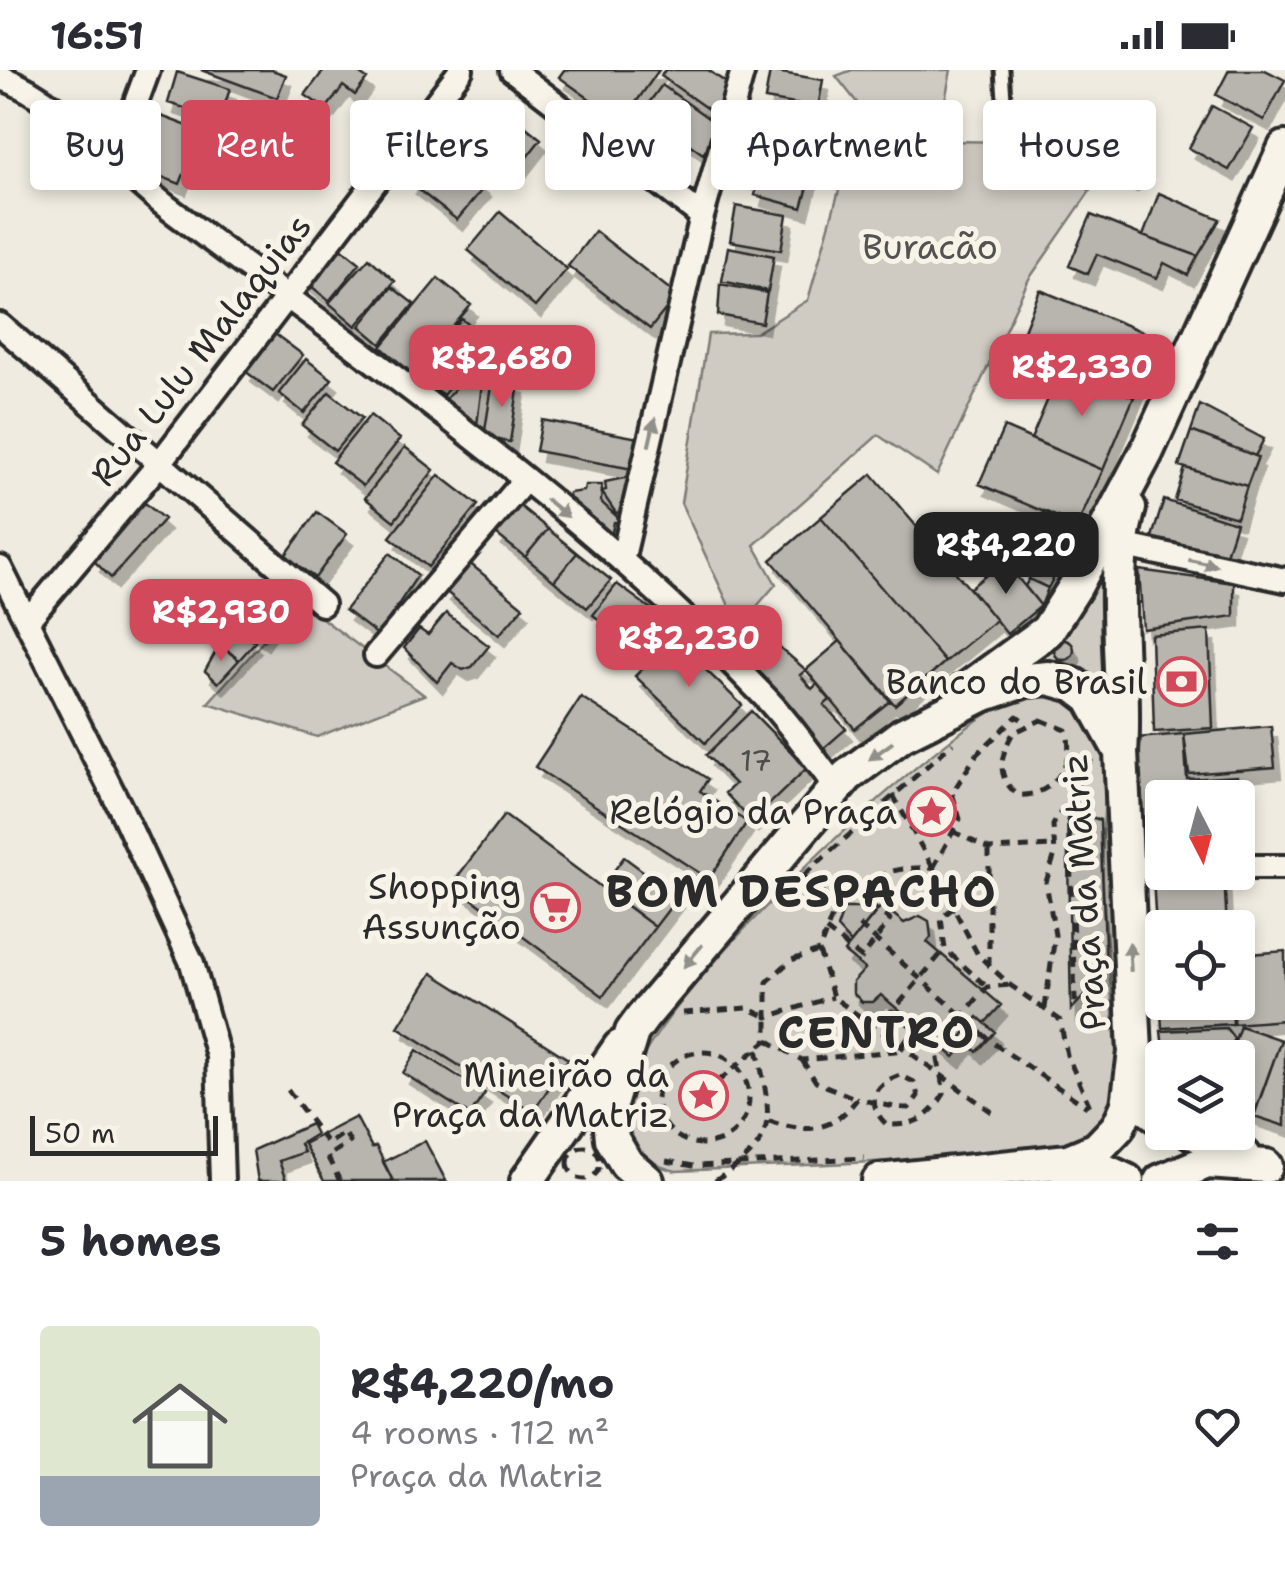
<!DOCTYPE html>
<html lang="en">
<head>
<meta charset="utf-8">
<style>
  body { margin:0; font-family:"Shantell Sans",sans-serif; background:#f7f7f7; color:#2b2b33; height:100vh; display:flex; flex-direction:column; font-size:38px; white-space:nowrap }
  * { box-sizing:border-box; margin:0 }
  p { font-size:32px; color:#7c7c81 }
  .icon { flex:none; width:55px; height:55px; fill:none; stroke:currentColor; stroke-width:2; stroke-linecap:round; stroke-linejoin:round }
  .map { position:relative; height:1111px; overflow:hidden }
  .drawer { display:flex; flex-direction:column; background:#fff; flex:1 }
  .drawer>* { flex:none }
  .hud { position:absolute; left:30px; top:30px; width:1225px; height:90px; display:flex; gap:20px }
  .needle { width:65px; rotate:174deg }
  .tools { position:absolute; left:1145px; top:710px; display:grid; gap:20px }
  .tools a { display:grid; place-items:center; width:110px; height:110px; border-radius:10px; background:#fff; box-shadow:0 5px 15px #0003; font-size:50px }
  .scale { position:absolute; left:30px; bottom:25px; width:188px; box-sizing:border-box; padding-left:10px; border:5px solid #2b2b2b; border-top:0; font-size:28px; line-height:35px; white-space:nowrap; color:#2b2b2b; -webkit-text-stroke:8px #f7f3e8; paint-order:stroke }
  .price { position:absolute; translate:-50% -85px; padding:0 22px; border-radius:20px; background:#d1495b; color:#fff; font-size:32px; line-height:65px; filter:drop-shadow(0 2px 5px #0008) }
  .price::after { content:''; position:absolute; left:50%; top:60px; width:30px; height:22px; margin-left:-15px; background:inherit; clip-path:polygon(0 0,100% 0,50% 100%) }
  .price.selected { background:#222; color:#fff }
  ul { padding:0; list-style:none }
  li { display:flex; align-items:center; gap:30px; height:250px; padding:0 40px }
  li span { display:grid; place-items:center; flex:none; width:280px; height:200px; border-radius:10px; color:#555 }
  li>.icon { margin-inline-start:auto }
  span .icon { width:120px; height:120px; fill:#fffc; stroke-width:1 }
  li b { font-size:42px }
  h2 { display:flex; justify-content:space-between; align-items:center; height:120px; padding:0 40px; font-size:42px }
  .tag { padding:0 35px; border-radius:10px; background:#fff; box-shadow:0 5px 15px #0003; font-size:35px; line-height:90px }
  .tag.selected { background:#d1495b; color:#fff }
  .status { display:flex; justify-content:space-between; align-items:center; height:70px; padding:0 50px; background:#fff; direction:ltr }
  .status svg { height:28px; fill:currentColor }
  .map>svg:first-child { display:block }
</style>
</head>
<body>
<div class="status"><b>16:51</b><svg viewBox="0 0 49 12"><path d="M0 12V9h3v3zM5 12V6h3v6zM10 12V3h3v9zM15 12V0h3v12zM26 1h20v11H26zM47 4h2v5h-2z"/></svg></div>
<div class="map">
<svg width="1285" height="1111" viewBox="0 0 1285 1111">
  <defs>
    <filter id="shadow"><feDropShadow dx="6" dy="11" stdDeviation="0" flood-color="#0004"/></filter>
  </defs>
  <rect width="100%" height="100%" fill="#efebe0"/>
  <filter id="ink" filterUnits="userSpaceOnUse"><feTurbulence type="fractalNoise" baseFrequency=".01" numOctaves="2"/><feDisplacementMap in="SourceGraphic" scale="20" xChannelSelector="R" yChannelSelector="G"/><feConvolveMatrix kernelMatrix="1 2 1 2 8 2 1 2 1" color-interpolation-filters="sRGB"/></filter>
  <g filter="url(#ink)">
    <path fill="#cfcbc2" stroke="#7d7b76" stroke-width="2.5" d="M 852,0 L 951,0 L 937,71 L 1034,72 L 1090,121 L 1029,209 L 937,405 L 878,365 L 754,475 L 776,514 L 739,557 L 681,433 L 708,264 L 756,263 L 808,230 L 862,39 L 836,6 Z
      M 1107,493 L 1111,611 L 1100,618 L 1034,595 L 1035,587 L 1065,560 Z
      M 299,531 L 424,625 L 317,667 L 208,633 Z
      M 1067,621 L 1111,687 C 1089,801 1116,917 1119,1032 L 1091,1070 L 1028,1085 L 676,1101 C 637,1092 614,1066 625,1025 C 651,928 917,680 1008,631 C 1025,622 1048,623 1067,621 Z"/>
    <path fill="#b8b5ae" stroke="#2b2b2b" stroke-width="2.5" filter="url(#shadow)" d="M 201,0 L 272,0 L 286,5 L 277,28 Z
      M 324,0 L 354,0 L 367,9 L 355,25 L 343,16 L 326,39 L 305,25 Z
      M 564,0 L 659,0 L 622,52 L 559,7 Z
      M 665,0 L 708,0 L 735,19 L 716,45 L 661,6 Z
      M 1229,0 L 1265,0 L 1285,10 L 1264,50 L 1216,25 Z
      M 770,1 L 823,10 L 818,38 L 765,29 Z
      M 177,2 L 230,19 L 220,49 L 168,33 Z
      M 662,15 L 722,58 L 703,84 L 643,41 Z
      M 500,36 L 541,69 L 516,101 L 474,69 Z
      M 1212,36 L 1253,58 L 1229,100 L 1189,78 Z
      M 1101,37 L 1143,59 L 1122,99 L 1136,106 L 1131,111 L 1076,82 Z
      M 768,40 L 824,57 L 813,92 L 757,75 Z
      M 153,43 L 201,61 L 180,114 L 131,95 Z
      M 439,79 L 485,116 L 457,150 L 410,113 Z
      M 753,85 L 812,102 L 802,138 L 755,125 L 758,113 L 746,109 Z
      M 1159,123 L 1220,149 L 1198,186 L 1143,166 Z
      M 736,136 L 787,145 L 781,180 L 730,171 Z
      M 500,142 L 567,199 L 535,237 L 468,180 Z
      M 1091,145 L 1143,166 L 1198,186 L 1188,205 L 1164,193 L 1157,208 L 1097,184 L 1088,204 L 1069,196 Z
      M 595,161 L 677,225 L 650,259 L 568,196 Z
      M 335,173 L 360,193 L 329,231 L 304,210 Z
      M 728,177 L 774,186 L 768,221 L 722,211 Z
      M 369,188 L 395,211 L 356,256 L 329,233 Z
      M 438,208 L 471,235 L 413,304 L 381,277 Z
      M 720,214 L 767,223 L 762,253 L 718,245 Z
      M 392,217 L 414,234 L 381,274 L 360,256 Z
      M 1040,220 L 1158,268 L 1134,327 L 1016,280 Z
      M 462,249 L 488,271 L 443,325 L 416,303 Z
      M 275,264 L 303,285 L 273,322 L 245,301 Z
      M 486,281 L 477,355 L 446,329 Z
      M 306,289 L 332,309 L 304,343 L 279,323 Z
      M 1061,298 L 1134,327 L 1103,400 L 1031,369 Z
      M 493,309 L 519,313 L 510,372 L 484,367 Z
      M 329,322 L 362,348 L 335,381 L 302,355 Z
      M 1200,335 L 1264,369 L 1255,386 L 1191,361 Z
      M 370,345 L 400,369 L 363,416 L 332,392 Z
      M 542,350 L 644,369 L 638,400 L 536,381 Z
      M 1004,357 L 1103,400 L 1077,456 L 979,414 Z
      M 1191,361 L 1258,387 L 1247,416 L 1179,396 Z
      M 405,377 L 434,400 L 394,451 L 365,428 Z
      M 1185,398 L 1247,416 L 1237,448 L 1175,430 Z
      M 872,404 L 996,550 L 945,592 L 821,447 Z
      M 439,405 L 478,435 L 428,497 L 390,467 Z
      M 629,407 L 632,425 L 626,441 L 616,443 L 601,421 L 606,420 L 605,412 Z
      M 585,415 L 602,415 L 601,432 L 624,453 L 614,452 L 611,467 L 570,432 L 569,423 L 584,421 Z
      M 1164,430 L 1236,453 L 1223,494 L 1151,470 Z
      M 145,433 L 164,449 L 111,508 L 94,491 Z
      M 520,436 L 548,459 L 525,487 L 496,464 Z
      M 1044,441 L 1077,456 L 1063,488 L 1030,472 Z
      M 317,442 L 347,464 L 315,508 L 285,486 Z
      M 821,447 L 945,592 L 895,635 L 771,490 Z
      M 548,459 L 577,483 L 554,511 L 525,487 Z
      M 1043,479 L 1063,488 L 1056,503 L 1036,494 Z
      M 390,483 L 418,505 L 378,565 L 345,540 Z
      M 577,483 L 611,510 L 587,538 L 554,511 Z
      M 467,491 L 523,537 L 499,565 L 444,520 Z
      M 1004,491 L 1041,536 L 1007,564 L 970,518 Z
      M 1004,491 L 1041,536 L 1007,564 L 970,518 Z
      M 1036,494 L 1056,503 L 1048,518 L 1029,509 Z
      M 1139,500 L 1234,513 L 1234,546 L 1143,559 Z
      M 283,509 L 303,524 L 283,539 L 262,569 L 235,550 L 253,525 L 265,533 Z
      M 1029,509 L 1048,518 L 1041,536 L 1025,516 Z
      M 617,514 L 666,550 L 642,582 L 593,545 Z
      M 446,543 L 489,576 L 472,597 L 463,600 L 452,593 L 437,612 L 404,578 L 419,559 L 428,565 Z
      M 224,549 L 255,572 L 239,590 L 210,567 Z
      M 1209,560 L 1213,658 L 1154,662 L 1151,565 Z
      M 673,568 L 742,635 L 705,673 L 635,606 Z
      M 769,568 L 806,600 L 800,605 L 812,619 L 817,614 L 830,630 L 824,635 L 846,659 L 823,679 L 754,602 Z
      M1054 580a10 10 0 1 1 20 0a10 10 0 1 1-20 0Z
      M 840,571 L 890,631 L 855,659 L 806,600 Z
      M 220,574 L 239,590 L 218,613 L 205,601 Z
      M 581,627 L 708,709 L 700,721 L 747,752 L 709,809 L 535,697 Z
      M 751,641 L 807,698 L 752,751 L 725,723 L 735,714 L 706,685 Z
      M 1271,656 L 1275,697 L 1189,704 L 1184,664 Z
      M 1184,664 L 1187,709 L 1237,706 L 1242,781 L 1238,782 L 1238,728 L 1162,728 L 1162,788 L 1146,789 L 1137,668 Z
      M 1067,739 L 1100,750 L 1106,902 L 1071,940 Z
      M 504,745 L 655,857 L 603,926 L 452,814 Z
      M 624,787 L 678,827 L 655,857 L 602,817 Z
      M 1224,804 L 1227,858 L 1162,858 L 1162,932 L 1232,932 L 1233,954 L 1162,958 L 1153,808 Z
      M 882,835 L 904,853 L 920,846 L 929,851 L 931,867 L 927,872 L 1001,935 L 985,953 L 978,947 L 962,967 L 967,972 L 954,987 L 881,925 L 873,932 L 862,932 L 853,923 L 853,912 L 865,899 L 844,882 Z
      M 844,838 L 859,838 L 874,844 L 851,873 L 837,858 Z
      M 1285,881 L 1285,950 L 1233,954 L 1238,885 Z
      M 432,903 L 568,989 L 533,1042 L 398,957 Z
      M 978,947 L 995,962 L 977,982 L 962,967 Z
      M 1240,956 L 1281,970 L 1254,1045 L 1238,1039 L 1238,988 L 1229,988 Z
      M 1226,958 L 1234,968 L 1227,988 L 1164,988 L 1161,961 Z
      M 1281,970 L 1285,972 L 1285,1056 L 1254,1046 Z
      M 417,980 L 485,1023 L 470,1045 L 403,1003 Z
      M 356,1047 L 372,1078 L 376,1076 L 393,1111 L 324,1111 L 304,1074 Z
      M 311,1054 L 316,1064 L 300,1074 L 304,1082 L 279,1091 L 286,1111 L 258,1111 L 253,1080 Z
      M 425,1071 L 446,1111 L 393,1111 L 383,1092 Z"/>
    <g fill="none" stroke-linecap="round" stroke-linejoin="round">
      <defs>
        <path id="service" d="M 1002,0 L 1006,58"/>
        <path id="minor" d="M 512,0 L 702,146
          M 0,7 C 65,31 113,96 167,137 C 370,290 584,438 760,622 C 788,650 811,685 836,717
          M 114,92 L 148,0
          M 0,255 L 322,534
          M 1121,475 L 1285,510
          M 622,491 L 702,146 L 743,0
          M 0,498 L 121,739 L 192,893 L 218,986 L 222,1111
          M 27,551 L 159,394 L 461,0
          M 376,585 L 524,411
          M 1238,797 L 1285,797
          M 1126,798 L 1162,798"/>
        <path id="secondary" d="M 962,623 L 1047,561 L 1075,517 L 1146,383 L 1285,78
          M 1121,682 C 1127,607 1108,506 1129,438
          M 1139,997 L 1150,1040 L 1162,1049
          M 1192,1062 L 1244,1086
          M 1064,1099 L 1103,1100 L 1127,1111
          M 527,1111 L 620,977
          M 647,1111 L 626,1093 L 612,1069 L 609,1038 L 632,962 L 643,947 L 847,706 L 902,665 L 982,625 L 1026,610 L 1049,608 L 1074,615 L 1091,628 L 1121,682 L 1135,982 L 1128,1035 L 1118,1057 L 1097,1079 L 1068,1091 L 879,1111
          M 1161,1111 L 1207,1092 L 1266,1096"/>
      </defs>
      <use href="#service" stroke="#2b2b2b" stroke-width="19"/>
      <use href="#minor" stroke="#2b2b2b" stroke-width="30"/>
      <use href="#secondary" stroke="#2b2b2b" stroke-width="40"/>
      <path stroke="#2b2b2b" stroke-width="5" stroke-dasharray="10 8" stroke-linecap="butt" d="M 1041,650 L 1066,660 C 1077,692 1052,728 1018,725 C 995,707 1000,686 1013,663 Z
        M 893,725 L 933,798
        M 1068,725 L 1075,930 L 1104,911
        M 952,761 L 989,779 L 1054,776
        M 933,798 L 960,749 L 952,723 L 977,684 L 1017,646 L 1026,653
        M 803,805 L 836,836
        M 804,805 L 953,673
        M 953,838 L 941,848 L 945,879 L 987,917
        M 859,855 L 993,973 L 1087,1037
        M 826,860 L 862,888 L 890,850 L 856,824
        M 819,881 L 791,890 L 767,912 L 767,947 L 833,927
        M 989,896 L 989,779
        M 1045,938 L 1055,865 L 1046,812 L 1055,784 L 1053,755 L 1092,689
        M 683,943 L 748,938 L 767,947 L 767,970 L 708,1020
        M 868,950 L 893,941 L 945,879
        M 767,970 L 802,990 L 904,980
        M 902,976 L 915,959
        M 936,977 L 987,917 L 1010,915
        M657 1028a46 46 0 1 1 92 0a46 46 0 1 1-92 0Z
        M 802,990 L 816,1012 L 857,1029
        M 288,1020 L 328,1074 L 345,1063 L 350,1072 L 327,1086 L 340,1111
        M 992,1042 L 833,927 L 819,881 L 836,836 C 880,811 875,796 933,798 L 978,885 L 1010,915 L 1060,950 L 1067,985 L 1091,1039
        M 769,1051 C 807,1064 832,1062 857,1029 C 875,1032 891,1038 909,1038 L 918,1026 L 914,1012 L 900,1005 C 873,1014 865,1034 887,1055 C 915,1056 929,1048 944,1024 L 936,977 L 893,941
        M568 1093a16 16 0 1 1 32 0a16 16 0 1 1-32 0Z
        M 666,1091 L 694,1096 L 864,1088
        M 715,1111 C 780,1069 772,1050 757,979"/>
      <use href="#service" stroke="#f7f3e8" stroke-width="11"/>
      <use href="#minor" stroke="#f7f3e8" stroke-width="22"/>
      <use href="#secondary" stroke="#f7f3e8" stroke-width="32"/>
    </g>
    <defs><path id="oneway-solid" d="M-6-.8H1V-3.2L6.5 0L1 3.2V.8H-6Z" transform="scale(2.5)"/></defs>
    <g fill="#918f8a">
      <use href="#oneway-solid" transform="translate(652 362) rotate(-77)"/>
      <use href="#oneway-solid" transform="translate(557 438) rotate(39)"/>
      <use href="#oneway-solid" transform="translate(1203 493) rotate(12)"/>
      <use href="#oneway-solid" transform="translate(881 681) rotate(144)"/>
      <use href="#oneway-solid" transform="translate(693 886) rotate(130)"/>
      <use href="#oneway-solid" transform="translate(1130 887) rotate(-93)"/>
    </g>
  </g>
  <defs>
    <symbol id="bank-ring" viewBox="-11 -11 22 22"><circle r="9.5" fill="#f7f3e8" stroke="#d1495b" stroke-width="1.5"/><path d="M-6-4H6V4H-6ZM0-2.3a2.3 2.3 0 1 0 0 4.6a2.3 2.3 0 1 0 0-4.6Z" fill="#d1495b"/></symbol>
    <symbol id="sight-ring" viewBox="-11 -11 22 22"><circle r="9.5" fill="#f7f3e8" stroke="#d1495b" stroke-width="1.5"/><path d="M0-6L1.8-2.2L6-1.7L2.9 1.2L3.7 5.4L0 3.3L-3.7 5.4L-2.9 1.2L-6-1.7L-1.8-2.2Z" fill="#d1495b"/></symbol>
    <symbol id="supermarket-ring" viewBox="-11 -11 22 22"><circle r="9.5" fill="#f7f3e8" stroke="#d1495b" stroke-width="1.5"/><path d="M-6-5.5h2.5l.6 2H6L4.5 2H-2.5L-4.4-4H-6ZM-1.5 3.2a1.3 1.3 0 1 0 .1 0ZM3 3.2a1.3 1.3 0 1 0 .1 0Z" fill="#d1495b"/></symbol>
  </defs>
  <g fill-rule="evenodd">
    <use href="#bank-ring" x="1154" y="584" width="55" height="55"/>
    <use href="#sight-ring" x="904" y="714" width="55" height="55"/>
    <use href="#supermarket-ring" x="528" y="810" width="55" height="55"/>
    <use href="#sight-ring" x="676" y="998" width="55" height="55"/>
  </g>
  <g text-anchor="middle" stroke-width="10" stroke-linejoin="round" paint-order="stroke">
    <g font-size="30" fill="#4e4e4c">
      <text x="756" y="701">17</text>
    </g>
    <g font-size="35" fill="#545351" stroke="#f7f3e8">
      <text x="930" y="189">Buracão</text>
    </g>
    <g font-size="35" fill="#2b2b2b" stroke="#f7f3e8">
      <text transform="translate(201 280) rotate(-52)" y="12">Rua Lulu Malaquias</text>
      <text transform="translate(1084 822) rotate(-94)" y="12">Praça da Matriz</text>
    </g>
    <g font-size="35" fill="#2b2b2b" stroke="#f7f3e8" text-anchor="end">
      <text x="1147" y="624">Banco do Brasil</text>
      <text x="897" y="754">Relógio da Praça</text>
      <text x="521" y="829">Shopping<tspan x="521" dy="40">Assunção</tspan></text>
      <text x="669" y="1017">Mineirão da<tspan x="669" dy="40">Praça da Matriz</tspan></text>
    </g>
    <g font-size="45" font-weight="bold" letter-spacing="2.5" fill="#2b2b2b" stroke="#f7f3e8">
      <text x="802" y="837">BOM DESPACHO</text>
      <text x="877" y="978">CENTRO</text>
    </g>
  </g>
</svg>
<div class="tools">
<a><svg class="needle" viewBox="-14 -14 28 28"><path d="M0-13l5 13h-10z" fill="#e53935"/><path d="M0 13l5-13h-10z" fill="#7c7c81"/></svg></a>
<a><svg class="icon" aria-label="locate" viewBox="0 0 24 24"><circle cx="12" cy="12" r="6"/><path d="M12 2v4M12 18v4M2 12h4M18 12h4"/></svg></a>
<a><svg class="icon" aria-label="layers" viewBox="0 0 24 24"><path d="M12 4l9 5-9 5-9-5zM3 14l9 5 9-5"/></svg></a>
</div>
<div class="scale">50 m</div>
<b class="price" style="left:502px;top:340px">R$2,680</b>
<b class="price" style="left:1082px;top:349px">R$2,330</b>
<b class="price selected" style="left:1006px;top:527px">R$4,220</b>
<b class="price" style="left:221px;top:594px">R$2,930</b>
<b class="price" style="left:689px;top:620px">R$2,230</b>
<div class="hud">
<a class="tag">Buy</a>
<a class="tag selected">Rent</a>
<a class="tag">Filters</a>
<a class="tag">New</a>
<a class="tag">Apartment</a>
<a class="tag">House</a>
</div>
</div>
<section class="drawer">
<h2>5 homes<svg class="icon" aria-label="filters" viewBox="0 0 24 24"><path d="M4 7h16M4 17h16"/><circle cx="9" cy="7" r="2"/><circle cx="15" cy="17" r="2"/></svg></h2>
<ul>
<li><span style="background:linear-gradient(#dfe7d0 75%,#9aa5b1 0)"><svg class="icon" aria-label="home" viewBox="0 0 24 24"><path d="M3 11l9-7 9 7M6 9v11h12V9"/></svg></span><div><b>R$4,220/mo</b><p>4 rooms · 112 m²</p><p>Praça da Matriz</p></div><svg class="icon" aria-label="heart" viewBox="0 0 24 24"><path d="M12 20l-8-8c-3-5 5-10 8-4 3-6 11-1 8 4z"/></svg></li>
</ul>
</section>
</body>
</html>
